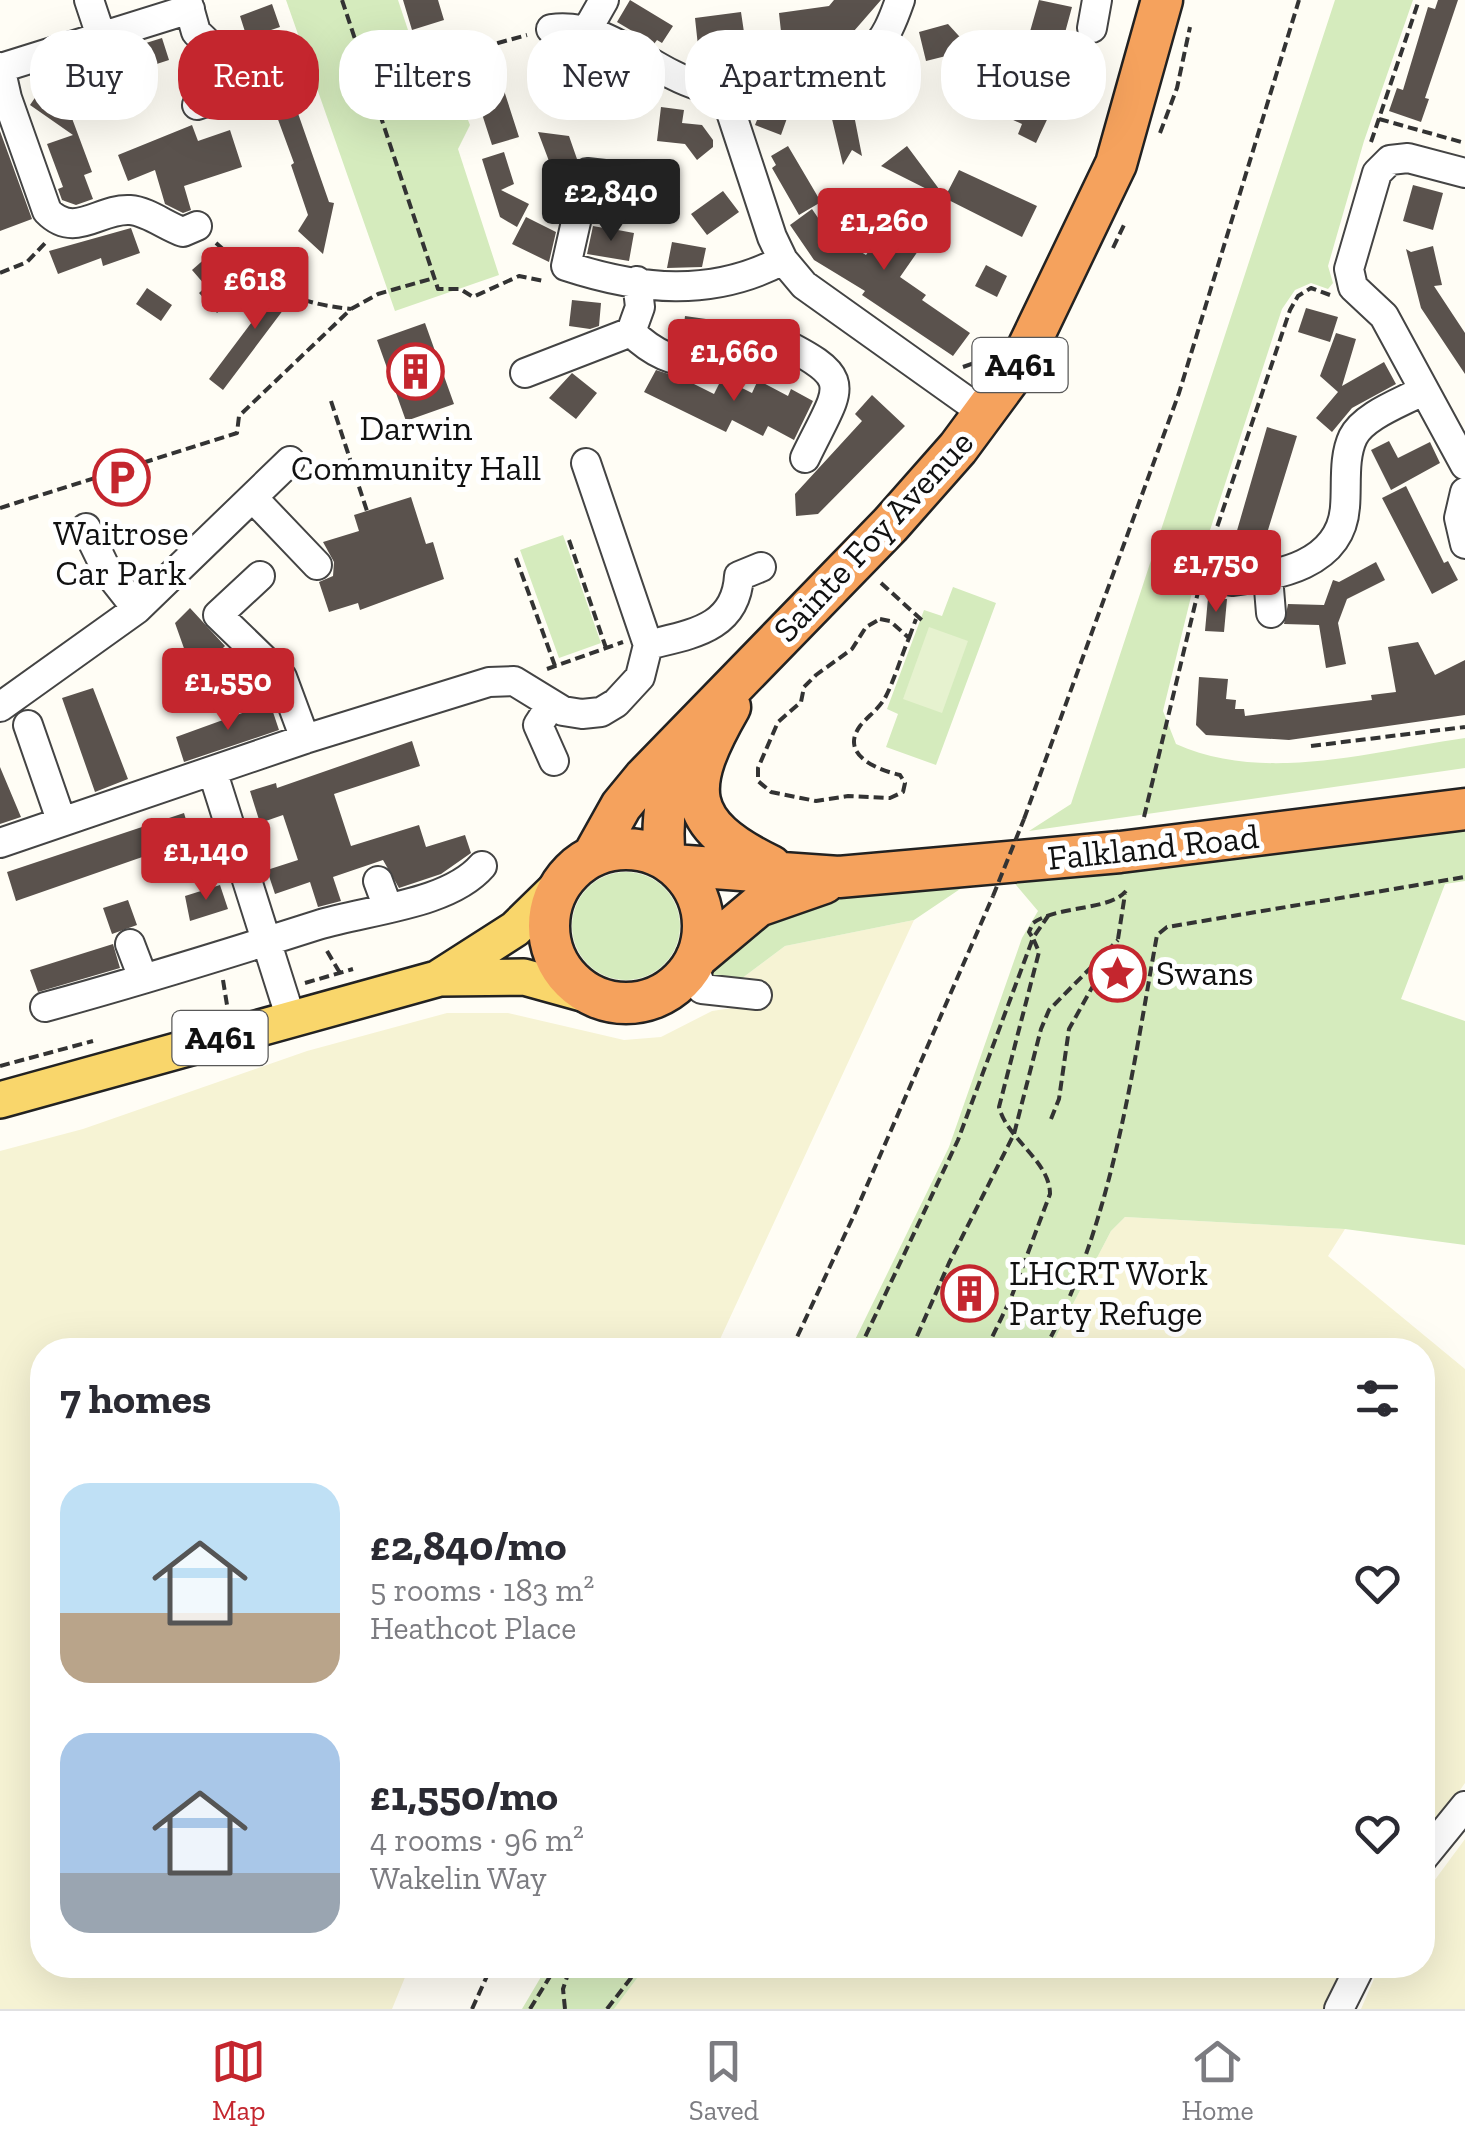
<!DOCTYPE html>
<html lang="en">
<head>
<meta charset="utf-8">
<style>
  body { margin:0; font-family:"Zilla Slab",serif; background:#f2f2f3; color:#2b2b33; height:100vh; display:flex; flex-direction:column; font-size:38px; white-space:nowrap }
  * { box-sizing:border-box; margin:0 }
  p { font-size:32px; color:#7c7c81 }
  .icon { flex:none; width:55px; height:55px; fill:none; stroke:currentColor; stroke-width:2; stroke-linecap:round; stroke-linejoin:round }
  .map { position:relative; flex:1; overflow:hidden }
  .details { position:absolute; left:30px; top:1338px; width:1405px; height:640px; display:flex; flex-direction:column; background:#fff; border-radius:40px; box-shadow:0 10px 40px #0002 }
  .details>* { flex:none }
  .hud { position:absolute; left:30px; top:30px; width:1405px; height:90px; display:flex; gap:20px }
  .price { position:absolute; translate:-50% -85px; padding:0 22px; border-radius:10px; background:#c4262e; color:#fff; font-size:32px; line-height:65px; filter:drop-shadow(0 2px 5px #0008) }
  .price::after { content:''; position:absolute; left:50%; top:60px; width:30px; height:22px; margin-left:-15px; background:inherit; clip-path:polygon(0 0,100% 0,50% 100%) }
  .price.selected { background:#222; color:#fff }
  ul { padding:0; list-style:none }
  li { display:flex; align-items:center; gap:30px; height:250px; padding:0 30px }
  li span { display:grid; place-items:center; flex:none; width:280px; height:200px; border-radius:30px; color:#555 }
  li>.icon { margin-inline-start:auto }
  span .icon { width:120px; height:120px; fill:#fffc; stroke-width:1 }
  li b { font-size:42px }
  h2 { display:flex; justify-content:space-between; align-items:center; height:120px; padding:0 30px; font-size:42px }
  .tag { padding:0 35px; border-radius:40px; background:#fff; box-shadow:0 10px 40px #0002; font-size:35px; line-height:90px }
  .tag.selected { background:#c4262e; color:#fff }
  .menu { display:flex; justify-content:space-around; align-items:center; height:140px; border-top:2px solid #e1e1e2; background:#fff; font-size:28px; color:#7c7c81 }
  .menu a { display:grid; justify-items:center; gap:5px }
  .menu .selected { color:#c4262e }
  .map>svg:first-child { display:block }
</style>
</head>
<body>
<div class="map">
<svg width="1465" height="2009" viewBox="0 0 1465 2009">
  <rect width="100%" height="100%" fill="#fffdf5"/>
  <path fill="#f6f3d4" d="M 914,920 L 715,1350 L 42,1350 L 42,1965 L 410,1965 L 392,2009 L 0,2009 L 0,1151 L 83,1129 L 307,1051 L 447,1013 L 508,1013 L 624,1040 L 661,1037 L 712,1011 L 759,1004 L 761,985 L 741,979 L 785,946 Z
    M 1125,1217 L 1345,1229 L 1328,1256 L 1465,1369 L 1465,1783 L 1423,1842 L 1422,1350 L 1049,1350 L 1111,1231 Z
    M 1465,1839 L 1465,2009 L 1361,2009 L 1380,1965 L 1422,1965 L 1423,1896 Z
    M 647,1965 L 1352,1965 L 1328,2009 L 614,2009 Z"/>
  <path fill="#d5ebbd" d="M 286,0 L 398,0 L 415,51 L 438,45 L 470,125 L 458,149 L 499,275 L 395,311 Z
    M 1335,0 L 1413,0 L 1364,141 L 1328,266 L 1333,283 L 1328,289 L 1311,283 L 1295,290 L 1282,309 L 1199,564 L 1163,711 L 1176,744 C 1265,784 1372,751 1465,738 L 1465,768 L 1029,831 L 1071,804 Z
    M 563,535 L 601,643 L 559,658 L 520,550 Z
    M 953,587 L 996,603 L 936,765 L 886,747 L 898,714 L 887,709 L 924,610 L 942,616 Z
    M 1465,825 L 1465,881 L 1445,884 L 1401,999 L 1465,1021 L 1465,1245 L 1345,1229 L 1125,1217 L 1111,1231 L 1049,1350 L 850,1350 L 949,1147 L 1022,938 L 1038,911 L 1011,879 L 969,883 L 914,920 L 785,946 L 741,979 L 708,976 L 751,924 L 827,899 L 884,887 Z
    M572 926a54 54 0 1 1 108 0a54 54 0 1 1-108 0Z
    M 548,1965 L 647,1965 L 614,2009 L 522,2009 Z"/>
  <path fill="#e6f2cf" d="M 929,627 L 968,641 L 942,713 L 903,699 Z"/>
  <path fill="#5a524d" d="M 403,0 L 438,0 L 444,20 L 412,30 Z
    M 630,0 L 673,26 L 662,43 L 657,40 L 654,44 L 617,22 Z
    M 834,0 L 881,0 L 847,39 L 841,33 L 812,40 L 782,41 L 779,13 L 829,6 Z
    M 1039,0 L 1072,7 L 1060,51 L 1027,42 Z
    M 1438,0 L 1458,0 L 1425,98 L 1429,99 L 1421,122 L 1389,111 L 1397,88 L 1403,90 L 1428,7 L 1435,9 Z
    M 272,4 L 280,27 L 247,38 L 240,16 Z
    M 741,12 L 745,39 L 698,46 L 695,18 Z
    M 948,24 L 1010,92 L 1015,81 L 1035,90 L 1031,98 L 1053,107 L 1036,143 L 1018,134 L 1022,124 L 968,99 L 979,91 L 965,94 L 971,80 L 950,55 L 926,61 L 919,32 Z
    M 162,38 L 169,60 L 89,86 L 82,63 Z
    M 573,63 L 582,88 L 547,102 L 537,77 Z
    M 600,64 L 604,74 L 611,71 L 622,99 L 597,109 L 582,71 Z
    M 54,70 L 92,172 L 84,175 L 93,199 L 76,205 L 62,200 L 58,189 L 63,187 L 47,144 L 73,135 L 30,105 Z
    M 499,75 L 519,137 L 492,145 L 472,83 Z
    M 877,78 L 878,83 L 890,81 L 896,107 L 854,115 L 862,156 L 852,150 L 843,165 L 831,115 L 853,111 L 849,89 Z
    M 286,79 L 329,202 L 334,203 L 323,254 L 298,231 L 308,215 L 291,165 L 294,163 L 266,87 Z
    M 780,103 L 791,107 L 781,135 L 755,125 L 763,105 Z
    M 661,107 L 684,110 L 682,123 L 702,125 L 713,140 L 713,147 L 697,160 L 685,144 L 657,141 Z
    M 192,125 L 198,141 L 230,130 L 242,167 L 184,186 L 191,210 L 183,213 L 165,204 L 155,170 L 128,181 L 118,155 Z
    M 0,131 L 32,219 L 0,231 Z
    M 538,132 L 569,136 L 577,159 L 552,169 Z
    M 788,146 L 821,202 L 799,215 L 772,168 L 776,165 L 771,156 Z
    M 907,146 L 945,197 L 959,170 L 1037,206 L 1022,237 L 881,166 Z
    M 504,152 L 514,184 L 501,190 L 529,204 L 517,227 L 500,217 L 482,159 Z
    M 655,163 L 680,197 L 665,208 L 651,190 Z
    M 1413,185 L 1443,193 L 1433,230 L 1403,221 Z
    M 723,191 L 739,212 L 707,235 L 691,214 Z
    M 900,207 L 932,231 L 900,277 L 926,295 L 922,300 L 970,333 L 953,356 L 862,295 L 865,291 L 814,260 L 790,225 L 812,209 L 827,231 L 866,255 Z
    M 526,217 L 556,232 L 549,262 L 512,244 Z
    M 593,226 L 604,228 L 607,234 L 607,228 L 634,233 L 629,261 L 587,254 Z
    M 131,228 L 140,253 L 103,266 L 101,258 L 58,274 L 49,251 Z
    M 672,242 L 706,248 L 702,267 L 667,268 Z
    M 1433,246 L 1442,285 L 1434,286 L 1465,333 L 1465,374 L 1421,308 L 1406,249 L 1411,252 Z
    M 216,249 L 228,263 L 205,285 L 192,270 Z
    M 986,265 L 1007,276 L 997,297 L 975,286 Z
    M 288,274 L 302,285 L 223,390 L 209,379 Z
    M 213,280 L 232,300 L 217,313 L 199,293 Z
    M 147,288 L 172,305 L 161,321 L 136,304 Z
    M 572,300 L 601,303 L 599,326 L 590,329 L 569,326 Z
    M 1306,308 L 1338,317 L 1330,342 L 1298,332 Z
    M 685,316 L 720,321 L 717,342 L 682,342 Z
    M 425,323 L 454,404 L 406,421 L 377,340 Z
    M 1336,333 L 1356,339 L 1342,386 L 1384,362 L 1396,384 L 1352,408 L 1332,432 L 1316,418 L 1338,392 L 1320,376 Z
    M 656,370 L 684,379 L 714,394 L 722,378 L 752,393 L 758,380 L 788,396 L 791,389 L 813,401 L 794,440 L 768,426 L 763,436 L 732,420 L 726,432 L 644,392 Z
    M 572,373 L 597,393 L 576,419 L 549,398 Z
    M 872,395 L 905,426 L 818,514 L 796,516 L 795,494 L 862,421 L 855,414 Z
    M 1267,427 L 1297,436 L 1264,543 L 1236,534 Z
    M 1389,441 L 1398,458 L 1430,442 L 1440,463 L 1391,490 L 1371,450 Z
    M 1406,486 L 1444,563 L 1448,561 L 1458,580 L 1432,594 L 1382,498 Z
    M 411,497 L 426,544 L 433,542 L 444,579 L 360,610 L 358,603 L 329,612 L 319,582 L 333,576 L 334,562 L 323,542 L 359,531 L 354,515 Z
    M 1376,562 L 1385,580 L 1347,599 L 1338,623 L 1346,664 L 1326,668 L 1319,625 L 1284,624 L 1288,604 L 1324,605 L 1333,580 L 1339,582 Z
    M 1208,598 L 1227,599 L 1224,632 L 1205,631 Z
    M 190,608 L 225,646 L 201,670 L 186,654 L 175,623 Z
    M 1418,642 L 1435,675 L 1465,660 L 1465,715 L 1289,740 L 1206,735 L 1196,725 L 1199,677 L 1228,679 L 1226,699 L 1236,700 L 1235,709 L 1244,709 L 1245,716 L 1372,700 L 1371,695 L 1396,692 L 1388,647 Z
    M 93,688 L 128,779 L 95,792 L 62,698 Z
    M 270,703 L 279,730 L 184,762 L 176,737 Z
    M 412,741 L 420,766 L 334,794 L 351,846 L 419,825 L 426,847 L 465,835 L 471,853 L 441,874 L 399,888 L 383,860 L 333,877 L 341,901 L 318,907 L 310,882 L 275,894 L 267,870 L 298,860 L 283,815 L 260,823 L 250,791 L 276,783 L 277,788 Z
    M 0,767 L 21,817 L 0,824 Z
    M 184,813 L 194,846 L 173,853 L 171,847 L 16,901 L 7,872 Z
    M 220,885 L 228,909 L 190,921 L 185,896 Z
    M 128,900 L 137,925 L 112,934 L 103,908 Z
    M 113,944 L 120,968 L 38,992 L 30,970 Z"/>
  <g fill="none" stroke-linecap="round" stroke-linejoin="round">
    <defs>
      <path id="minor" d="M 89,0 L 101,36
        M 187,0 L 196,32 L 218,53 L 225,89 L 218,98 L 197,105
        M 1092,28 L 1097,0
        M 551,29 C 606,21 649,71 700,86 C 739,98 838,80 870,53 C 886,39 893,20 900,0
        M 587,30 L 604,0
        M 0,67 L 7,98 L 47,211 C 75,240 99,208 130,210 C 147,211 166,226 183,232 L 197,226
        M 1,68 L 190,9
        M 724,91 L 772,237 L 783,260 L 804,285 L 985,414
        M 1465,173 L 1408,158 L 1390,160 L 1377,173 L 1349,269 L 1353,287 L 1384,316 L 1465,465
        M 631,178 L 587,173 L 566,266 C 639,290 712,298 783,260
        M 631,332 C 679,379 720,363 777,340 C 858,380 840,385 805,458
        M 525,373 L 631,332 L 640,307 L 637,281
        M 1465,492 L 1459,518 L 1465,544
        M 253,498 L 317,565
        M 86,528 L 107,571 L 137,609
        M 260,576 L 218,615 L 282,677 L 305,739
        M 1268,577 L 1271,613
        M 1232,581 C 1277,576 1341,565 1345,507 C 1347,485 1343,458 1353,437 C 1364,415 1403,402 1424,390
        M 648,645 C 691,634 736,629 739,576 L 761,567
        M 551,705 L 538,725 L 554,761
        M 0,707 L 137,609 L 290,461
        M 28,725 L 61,820
        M 213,773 L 291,1019
        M 0,843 L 305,739 L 489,682 L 514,681 L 563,711 L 582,714 L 601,712 L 616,703 L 640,677 L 648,645 L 586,463
        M 378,881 L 388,908
        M 130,944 L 143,978
        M 693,965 L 702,989 L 757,995
        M 45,1007 C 137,982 227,954 318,925 C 366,910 448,905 482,866
        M 1422,1859 L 1465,1806
        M 1339,2009 L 1361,1965"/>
      <path id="major" d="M 440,977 L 515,929 L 561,884
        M 0,1100 L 440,978 L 524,977 L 589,995"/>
      <path id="highway" d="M 730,707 C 684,787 682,823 771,866
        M549 926a77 77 0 1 1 154 0a77 77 0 1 1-154 0Z
        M 593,856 L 621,806 L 644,778 L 890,525 L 958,448 L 1020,364 L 1116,164 L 1162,0
        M 665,859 C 660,816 667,786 685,746
        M 673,865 L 839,877 L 1120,852 L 1465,809
        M 696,958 L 758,906 L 824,883"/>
    </defs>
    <use href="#minor" stroke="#444" stroke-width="32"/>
    <use href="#major" stroke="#222" stroke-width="40"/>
    <use href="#highway" stroke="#222" stroke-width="45"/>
    <path stroke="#333" stroke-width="4" stroke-dasharray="10 5" stroke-linecap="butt" d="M 342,0 L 438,289 L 460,289 L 473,297 L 519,276 L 544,281
      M 367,79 L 527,35
      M 1379,119 L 1465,143
      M 1160,133 L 1177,88 L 1190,27
      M 1371,142 L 1419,0
      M 216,243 C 260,283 290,303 351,309
      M 1113,248 L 1124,225
      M 0,273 L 27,262 L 48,240
      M 963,367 L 982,360
      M 331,401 L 367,511
      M 0,508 L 237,433 L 239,416 L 351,309 L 378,294 L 434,278
      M 569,540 L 606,648
      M 516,558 L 555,666
      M 881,583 L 925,623
      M 880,619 L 890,621 L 909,638 C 901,657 895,678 886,696 C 880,708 868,716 860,726 C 839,755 878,770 900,775 L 905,783 L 903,792 L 890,798 L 848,796 L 816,801 L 771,792 L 758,781 L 758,768 L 778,722 L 801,702 L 804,687 L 816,675 L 852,649 L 866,627 Z
      M 909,638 L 916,619
      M 547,669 L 623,642
      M 1311,746 L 1465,727
      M 1144,817 L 1205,563 L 1290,310 L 1298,296 L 1311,288 L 1330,295
      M 1024,819 L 1179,393 L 1299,0
      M 1118,939 L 1125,894
      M 327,951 L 340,973
      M 223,980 L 227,1005
      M 305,983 L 353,969
      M 0,1066 L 93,1041
      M 1051,1119 L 1059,1099 L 1069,1029 L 1114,948
      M 791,1350 L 855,1213 L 993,896
      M 859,1350 L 958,1140 L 1033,938 L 1029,932 L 1033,923 C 1059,905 1109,911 1126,891
      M 911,1350 L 949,1263 L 1014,1134 L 1041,1029 L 1049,1010 L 1118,940
      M 986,1350 L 1011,1298 L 1050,1194 C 1050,1161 1007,1139 999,1107 L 1039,952 L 1033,938 L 1048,916
      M 1044,1350 C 1112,1225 1132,1074 1157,935 L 1167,927 L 1465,877
      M 472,2009 L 492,1965
      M 530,2009 L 557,1965
      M 565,2009 L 563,1989 L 571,1965
      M 607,2009 L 641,1965"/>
    <use href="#minor" stroke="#fff" stroke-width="28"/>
    <use href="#major" stroke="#f9d66b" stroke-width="35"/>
    <use href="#highway" stroke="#f5a25d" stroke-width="40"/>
    <path stroke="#333" stroke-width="4" stroke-dasharray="10 5" stroke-linecap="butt" d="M 993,896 L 1024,819"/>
  </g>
  <defs>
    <symbol id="building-ring" viewBox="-11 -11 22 22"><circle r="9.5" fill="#fff" stroke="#c4262e" stroke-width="1.5"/><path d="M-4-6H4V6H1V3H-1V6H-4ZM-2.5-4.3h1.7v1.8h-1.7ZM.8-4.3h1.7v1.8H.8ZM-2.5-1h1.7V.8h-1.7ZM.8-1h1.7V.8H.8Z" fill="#c4262e"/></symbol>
    <symbol id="parking-ring" viewBox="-11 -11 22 22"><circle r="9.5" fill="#fff" stroke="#c4262e" stroke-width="1.5"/><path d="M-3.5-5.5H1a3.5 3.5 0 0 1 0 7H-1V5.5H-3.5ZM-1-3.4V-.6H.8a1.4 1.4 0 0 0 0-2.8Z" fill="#c4262e"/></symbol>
    <symbol id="sight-ring" viewBox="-11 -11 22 22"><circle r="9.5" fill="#fff" stroke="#c4262e" stroke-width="1.5"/><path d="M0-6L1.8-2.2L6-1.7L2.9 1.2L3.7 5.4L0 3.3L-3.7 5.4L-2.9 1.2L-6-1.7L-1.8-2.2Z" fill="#c4262e"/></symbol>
  </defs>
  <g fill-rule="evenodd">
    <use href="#building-ring" x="384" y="340" width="63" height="63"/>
    <use href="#parking-ring" x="90" y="446" width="63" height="63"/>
    <use href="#sight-ring" x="1086" y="942" width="63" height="63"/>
    <use href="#building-ring" x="938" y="1262" width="63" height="63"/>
  </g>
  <g text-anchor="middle" stroke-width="10" stroke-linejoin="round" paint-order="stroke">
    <g fill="#fff" stroke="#585858" stroke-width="2.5">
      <rect x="972.5" y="338" width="95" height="54" rx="8"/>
      <rect x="172.5" y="1011" width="95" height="54" rx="8"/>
    </g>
    <g font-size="32" font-weight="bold" fill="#111">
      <text x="1020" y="376">A461</text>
      <text x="220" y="1049">A461</text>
    </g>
    <g font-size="35" fill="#111" stroke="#fff">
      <text x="416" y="440">Darwin<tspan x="416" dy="40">Community Hall</tspan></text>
      <text x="121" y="545">Waitrose<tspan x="121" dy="40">Car Park</tspan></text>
      <text x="1156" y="985" text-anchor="start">Swans</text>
      <text x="1009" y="1285" text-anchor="start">LHCRT Work<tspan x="1009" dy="40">Party Refuge</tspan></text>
    </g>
    <g font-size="35" fill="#111" stroke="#fff">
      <text transform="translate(873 536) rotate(-47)" y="12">Sainte Foy Avenue</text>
      <text transform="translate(1153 847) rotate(-6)" y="12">Falkland Road</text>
    </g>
  </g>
</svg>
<b class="price selected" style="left:611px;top:244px">£2,840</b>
<b class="price" style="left:884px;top:273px">£1,260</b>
<b class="price" style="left:255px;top:332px">£618</b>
<b class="price" style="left:734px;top:404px">£1,660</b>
<b class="price" style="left:1216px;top:615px">£1,750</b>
<b class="price" style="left:228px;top:733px">£1,550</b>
<b class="price" style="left:206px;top:903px">£1,140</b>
<div class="hud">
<a class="tag">Buy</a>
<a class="tag selected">Rent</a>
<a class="tag">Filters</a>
<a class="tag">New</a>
<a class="tag">Apartment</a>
<a class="tag">House</a>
</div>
<section class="details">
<h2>7 homes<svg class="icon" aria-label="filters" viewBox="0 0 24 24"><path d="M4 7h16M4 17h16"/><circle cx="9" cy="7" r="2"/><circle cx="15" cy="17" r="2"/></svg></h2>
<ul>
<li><span style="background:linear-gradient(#bfe0f5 65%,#b9a48a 0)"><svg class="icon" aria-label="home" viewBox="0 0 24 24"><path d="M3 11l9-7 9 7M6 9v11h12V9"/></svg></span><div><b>£2,840/mo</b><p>5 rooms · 183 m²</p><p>Heathcot Place</p></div><svg class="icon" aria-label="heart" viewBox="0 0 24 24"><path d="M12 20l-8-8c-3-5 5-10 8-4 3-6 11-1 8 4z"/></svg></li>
<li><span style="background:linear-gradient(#a9c7e8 70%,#9aa5b1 0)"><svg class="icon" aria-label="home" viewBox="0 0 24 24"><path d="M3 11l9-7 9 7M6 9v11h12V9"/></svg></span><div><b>£1,550/mo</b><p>4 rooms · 96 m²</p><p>Wakelin Way</p></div><svg class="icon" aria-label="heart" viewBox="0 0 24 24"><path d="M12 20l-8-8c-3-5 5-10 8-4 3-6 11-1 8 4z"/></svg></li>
</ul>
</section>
</div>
<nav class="menu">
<a class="selected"><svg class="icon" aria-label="map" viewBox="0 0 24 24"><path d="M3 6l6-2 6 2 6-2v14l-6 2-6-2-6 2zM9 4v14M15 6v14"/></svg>Map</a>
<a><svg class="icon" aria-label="saved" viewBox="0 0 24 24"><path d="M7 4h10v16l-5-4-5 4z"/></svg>Saved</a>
<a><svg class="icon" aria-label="home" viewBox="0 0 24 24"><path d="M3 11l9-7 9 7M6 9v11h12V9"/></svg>Home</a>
</nav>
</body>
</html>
